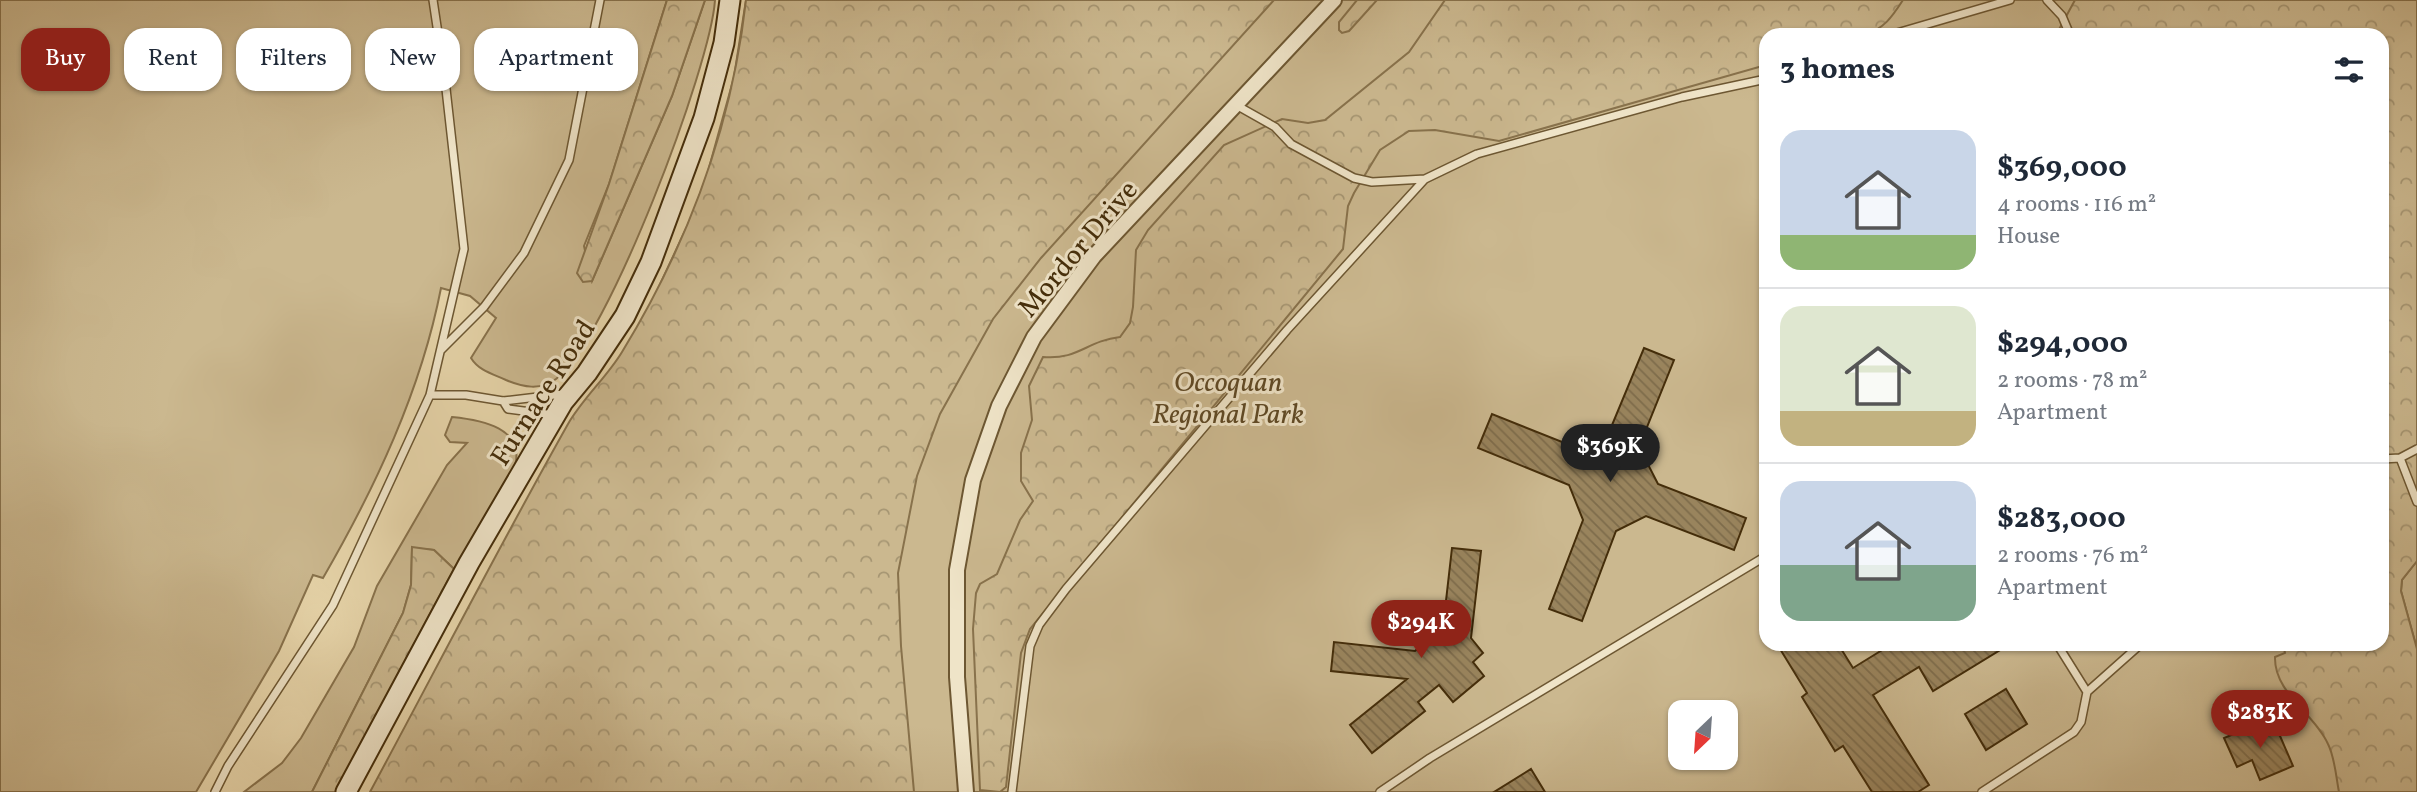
<!DOCTYPE html>
<html lang="en">
<head>
<meta charset="utf-8">
<style>
  body { margin:0; font-family:Vollkorn,serif; background:#f6f6f7; color:#1f2937; height:100vh; display:flex; flex-direction:column; font-size:26px; white-space:nowrap }
  * { box-sizing:border-box; margin:0 }
  p { font-size:23px; color:#747a83 }
  .icon { flex:none; width:38px; height:38px; fill:none; stroke:currentColor; stroke-width:2; stroke-linecap:round; stroke-linejoin:round }
  .map { position:relative; flex:1; overflow:hidden }
  .details { position:absolute; left:1759px; top:28px; width:630px; height:623px; display:flex; flex-direction:column; background:#fff; border-radius:21px; box-shadow:0 2px 5px #0004 }
  .details>* { flex:none }
  .guide { position:absolute; left:21px; top:28px; width:665px; height:63px; display:flex; gap:14px }
  .needle { width:46px; rotate:205deg }
  .tools { position:absolute; left:1668px; top:700px; display:grid; gap:14px }
  .tools a { display:grid; place-items:center; width:70px; height:70px; border-radius:14px; background:#fff; box-shadow:0 2px 5px #0004; font-size:35px }
  .price { position:absolute; translate:-50% -60px; padding:0 16px; border-radius:24px; background:#8f2418; color:#fff; font-size:23px; line-height:46px; filter:drop-shadow(0 2px 4px #0008) }
  .price::after { content:''; position:absolute; left:50%; top:42px; width:21px; height:16px; margin-left:-10px; background:inherit; clip-path:polygon(0 0,100% 0,50% 100%) }
  .price.on { background:#222; color:#fff }
  ul { padding:0; list-style:none }
  li { display:flex; align-items:center; gap:21px; height:175px; padding:0 21px }
  li+li { border-top:2px solid #e0e1e3 }
  li span { display:grid; place-items:center; flex:none; width:196px; height:140px; border-radius:21px; color:#555 }
  li>.icon { margin-inline-start:auto }
  span .icon { width:84px; height:84px; fill:#fffc; stroke-width:1 }
  li b { font-size:30px }
  h2 { display:flex; justify-content:space-between; align-items:center; height:84px; padding:0 21px; font-size:30px }
  .chip { padding:0 24px; border-radius:21px; background:#fff; box-shadow:0 2px 5px #0004; font-size:24px; line-height:63px }
  .chip.on { background:#8f2418; color:#fff }
  .map>svg:first-child { display:block }
</style>
</head>
<body>
<div class="map">
<svg width="2417" height="792" viewBox="0 0 2417 792">
  <defs>
    <pattern id="forest-crowns" width="20" height="18" patternUnits="userSpaceOnUse" patternTransform="scale(1.75)"><rect width="20" height="18" fill="#cbb88f"/><path d="M2 6a3 3 0 1 1 6 0M12 15a3 3 0 1 1 6 0" fill="none" stroke="#a69673"/></pattern>
    <pattern id="building-back-hatch" width="6" height="6" patternUnits="userSpaceOnUse" patternTransform="scale(1.75)"><rect width="6" height="6" fill="#99845d"/><path d="M-1 5l2 2M0 0l6 6M5-1l2 2" fill="none" stroke="#7e6c4b"/></pattern>
  </defs>
  <rect width="100%" height="100%" fill="#e7d5aa"/>
  <filter id="stains"><feTurbulence type="fractalNoise" baseFrequency=".00286" numOctaves="4"/><feColorMatrix values="0 0 0 0 .2 0 0 0 0 .09 0 0 0 0 .02 0 0 0 .5 -.17"/></filter>
  <radialGradient id="worn" r=".72"><stop offset=".6" stop-color="#630" stop-opacity="0"/><stop offset="1" stop-color="#630" stop-opacity=".3"/></radialGradient>
  <path fill="#cbb88f" stroke="#88724c" stroke-width="2" fill-rule="evenodd" d="M 0,0 L 667,0 L 609,184 L 584,246 L 592,281 L 672,96 L 705,0 L 715,0 C 711,66 607,341 556,379 C 540,391 523,387 506,380 C 493,374 479,371 471,358 L 496,318 L 470,296 L 441,288 C 421,391 375,488 323,578 L 313,575 L 279,651 L 196,792 L 0,792 Z
    M 746,0 L 2417,0 L 2382,35 L 1766,35 L 1766,644 L 2382,644 L 2417,792 L 760,792 L 648,310 L 691,218 L 707,175 L 734,77 ZM 1680,712 L 1726,712 L 1726,758 L 1680,758 Z
    M 452,417 C 482,420 525,428 515,466 L 454,569 L 434,550 L 412,548 L 411,585 L 403,613 L 312,792 L 244,792 L 282,763 L 301,738 L 354,647 L 377,586 L 447,465 L 467,443 L 450,442 L 445,435 Z
    M 2417,561 L 2417,649 L 2401,591 L 2402,580 Z"/>
  <path fill="url(#forest-crowns)" stroke="#88724c" stroke-width="2" d="M 667,0 L 705,0 L 672,96 L 592,281 L 583,282 L 577,273 L 609,184 Z
    M 746,0 L 1274,0 L 1041,258 L 993,319 L 940,414 L 917,476 L 898,573 L 901,646 L 914,792 L 370,792 C 436,669 500,545 568,424 C 583,398 607,377 622,352 C 688,244 732,126 746,0 Z
    M 1357,0 L 1377,0 L 1349,31 L 1342,33 L 1339,30 L 1339,22 Z
    M 1445,0 L 1903,0 C 1892,17 1884,29 1864,35 L 1766,35 L 1766,65 L 1499,141 L 1435,130 L 1409,131 L 1380,150 L 1354,193 L 1348,206 L 1343,249 L 1030,629 L 1021,653 L 1006,787 L 1000,792 L 980,790 L 973,629 L 976,593 L 980,584 L 997,574 L 1020,520 L 1033,501 L 1021,481 L 1021,453 L 1032,420 L 1029,386 L 1043,357 C 1079,360 1086,341 1120,337 L 1130,323 L 1133,307 L 1136,250 L 1148,230 L 1224,145 L 1282,119 L 1308,123 L 1325,120 L 1409,52 Z
    M 2075,0 L 2417,0 L 2417,561 L 2402,580 L 2401,591 L 2417,649 L 2417,792 L 2339,792 C 2336,777 2335,758 2328,744 C 2314,713 2274,693 2275,657 L 2285,653 L 2283,644 L 2382,644 L 2382,35 L 2056,35 Z
    M 412,547 L 434,550 L 454,569 L 335,792 L 312,792 L 403,613 L 411,585 Z"/>
  <path fill="url(#building-back-hatch)" stroke="#442d0a" stroke-width="2" d="M 1644,348 L 1674,360 L 1639,447 L 1658,484 L 1746,518 L 1734,550 L 1646,516 L 1616,531 L 1582,621 L 1549,609 L 1583,520 L 1569,485 L 1478,448 L 1492,414 L 1572,446 L 1610,430 Z
    M 1452,548 L 1481,551 L 1471,638 L 1483,653 L 1473,662 L 1484,676 L 1453,702 L 1439,685 L 1418,702 L 1425,711 L 1372,753 L 1350,725 L 1407,679 L 1331,671 L 1334,642 L 1415,651 L 1443,627 Z
    M 1777,644 L 1838,644 L 1853,668 L 1892,644 L 2010,644 L 1933,691 L 1919,667 L 1873,695 L 1929,785 L 1918,792 L 1872,792 L 1843,746 L 1835,751 L 1802,697 L 1807,693 Z
    M 2006,689 L 2027,724 L 1986,750 L 1965,714 Z
    M 2274,722 L 2293,766 L 2260,780 L 2252,760 L 2237,767 L 2224,738 L 2260,723 L 2262,727 Z
    M 1531,769 L 1545,792 L 1494,792 Z"/>
  <g fill="none" stroke-linecap="round" stroke-linejoin="round">
    <defs>
      <path id="service" d="M 2047,0 L 2062,16 L 2070,35
        M 1890,35 L 2010,0
        M 1236,105 L 1275,127 L 1291,144 L 1354,178 L 1372,182 L 1425,179
        M 441,350 L 484,307 L 524,253 L 569,160 L 600,0
        M 430,395 L 466,395 L 503,401 L 563,394
        M 503,401 L 508,409 L 554,415
        M 2400,458 L 2417,449
        M 2382,459 L 2400,458 L 2417,502
        M 2087,692 L 2141,644
        M 215,792 L 228,766 L 333,605 L 430,395 L 464,249 L 445,80 L 433,0
        M 1012,792 L 1030,646 L 1039,625 L 1066,589 L 1287,330 L 1425,179 L 1477,154 L 1682,97 L 1766,79
        M 1380,792 L 1430,758 L 1766,556
        M 1982,792 L 2074,732 L 2081,722 L 2087,692 L 2057,644"/>
      <path id="minor" d="M 966,792 L 957,677 L 957,570 L 973,480 L 999,406 L 1034,337 L 1094,256 L 1334,0"/>
      <path id="secondary" d="M 346,792 L 469,563 L 563,402 L 587,373 L 625,316 L 651,262 L 704,118 L 724,43 L 730,0"/>
    </defs>
    <use href="#service" stroke="#6d5732" stroke-width="10"/>
    <use href="#minor" stroke="#6d5732" stroke-width="18"/>
    <use href="#secondary" stroke="#442d0a" stroke-width="23"/>
    <use href="#service" stroke="#efe4c8" stroke-width="7"/>
    <use href="#minor" stroke="#efe4c8" stroke-width="14"/>
    <use href="#secondary" stroke="#efe4c8" stroke-width="19"/>
  </g>
  <g text-anchor="middle" stroke-width="6" stroke-linejoin="round" paint-order="stroke">
    <g font-size="28" fill="#442d0a" stroke="#efe4c8">
      <text transform="translate(1077 248) rotate(-50)" y="10">Mordor Drive</text>
      <text transform="translate(542 392) rotate(-57)" y="10">Furnace Road</text>
    </g>
    <g font-size="28" font-style="italic" fill="#5f4925" stroke="#efe4c8">
      <text x="1228" y="391">Occoquan<tspan x="1228" dy="32">Regional Park</tspan></text>
    </g>
  </g>
  <rect width="100%" height="100%" filter="url(#stains)"/>
  <rect width="100%" height="100%" fill="url(#worn)"/>
</svg>
<div class="tools">
<a><svg class="needle" viewBox="-14 -14 28 28"><path d="M0-13l5 13h-10z" fill="#e53935"/><path d="M0 13l5-13h-10z" fill="#747a83"/></svg></a>
</div>
<b class="price on" style="left:1610px;top:484px">$369K</b>
<b class="price" style="left:1421px;top:660px">$294K</b>
<b class="price" style="left:2260px;top:750px">$283K</b>
<div class="guide">
<a class="chip on">Buy</a>
<a class="chip">Rent</a>
<a class="chip">Filters</a>
<a class="chip">New</a>
<a class="chip">Apartment</a>
</div>
<section class="details">
<h2>3 homes<svg class="icon" aria-label="filters" viewBox="0 0 24 24"><path d="M4 7h16M4 17h16"/><circle cx="9" cy="7" r="2"/><circle cx="15" cy="17" r="2"/></svg></h2>
<ul>
<li><span style="background:linear-gradient(#c9d6e8 75%,#8fb573 0)"><svg class="icon" aria-label="home" viewBox="0 0 24 24"><path d="M3 11l9-7 9 7M6 9v11h12V9"/></svg></span><div><b>$369,000</b><p>4 rooms · 116 m²</p><p>House</p></div></li>
<li><span style="background:linear-gradient(#dfe7d0 75%,#c2b280 0)"><svg class="icon" aria-label="home" viewBox="0 0 24 24"><path d="M3 11l9-7 9 7M6 9v11h12V9"/></svg></span><div><b>$294,000</b><p>2 rooms · 78 m²</p><p>Apartment</p></div></li>
<li><span style="background:linear-gradient(#c9d6e8 60%,#7fa58c 0)"><svg class="icon" aria-label="home" viewBox="0 0 24 24"><path d="M3 11l9-7 9 7M6 9v11h12V9"/></svg></span><div><b>$283,000</b><p>2 rooms · 76 m²</p><p>Apartment</p></div></li>
</ul>
</section>
</div>
</body>
</html>
